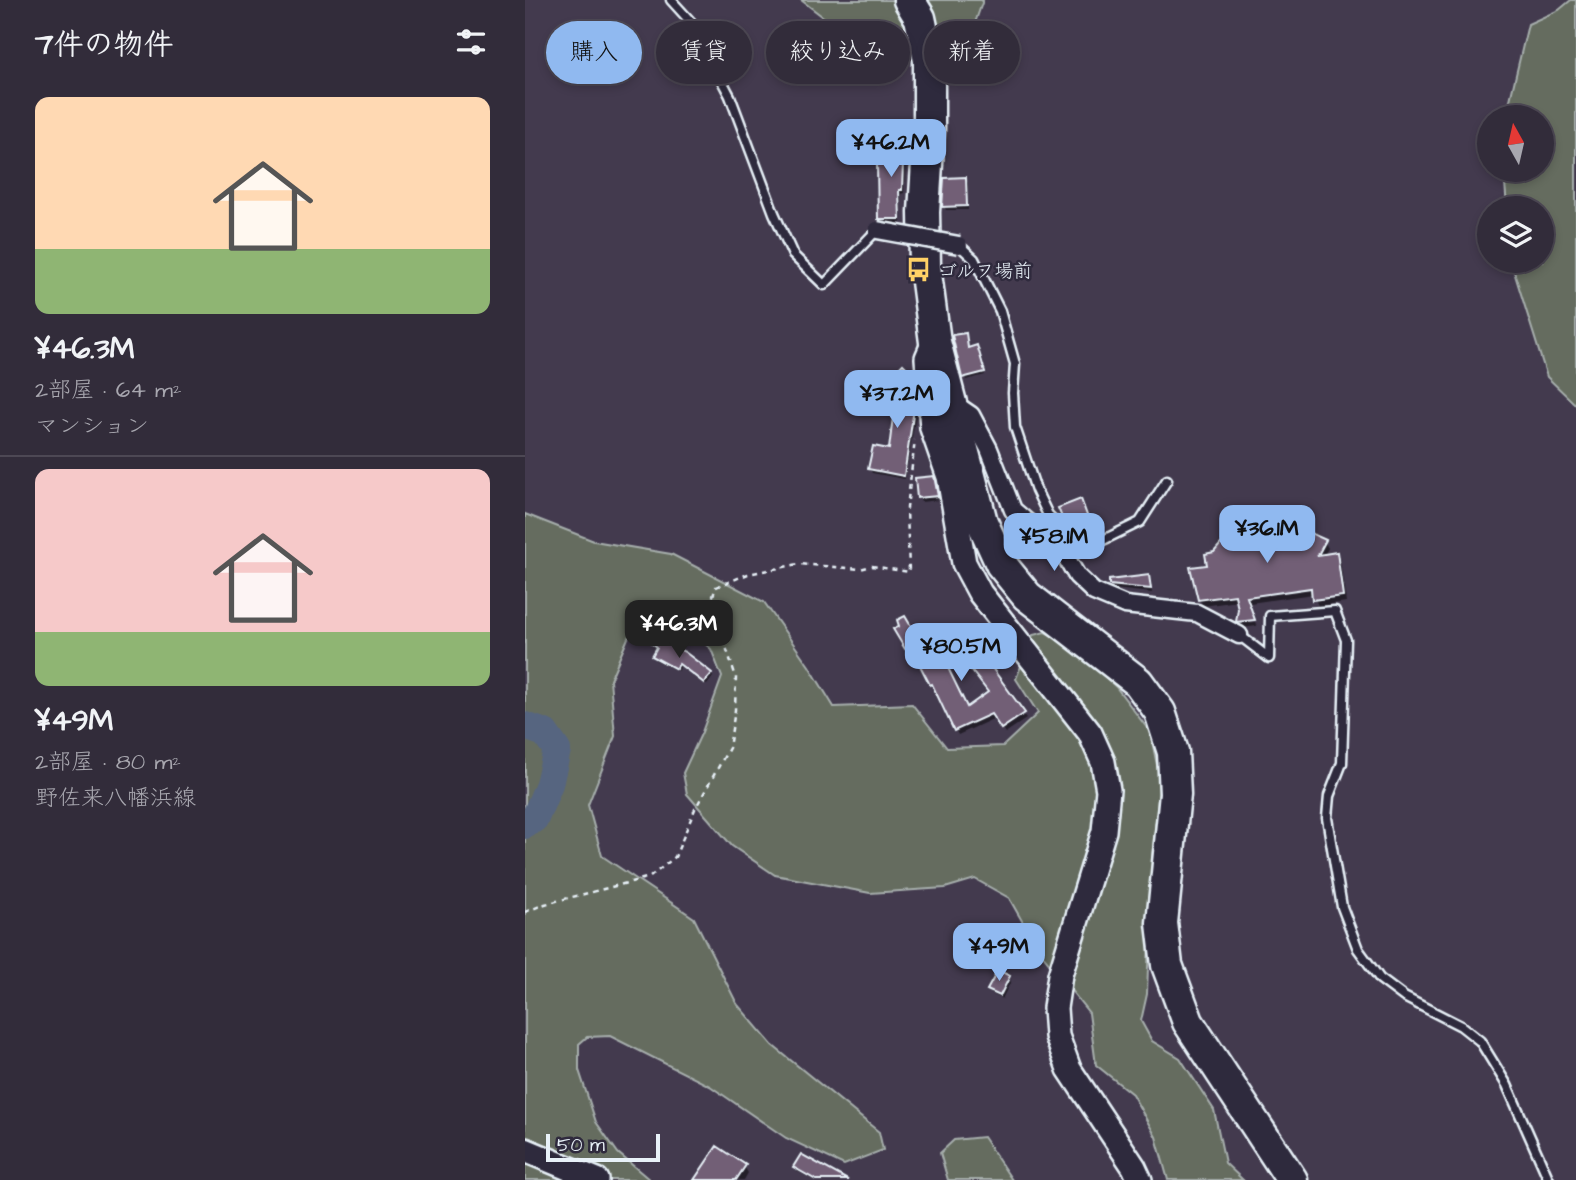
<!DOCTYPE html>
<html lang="ja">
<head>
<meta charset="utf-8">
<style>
  body { margin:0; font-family:"Architects Daughter","Klee One",sans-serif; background:#3a3442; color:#f1f3f6; height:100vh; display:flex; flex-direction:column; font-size:26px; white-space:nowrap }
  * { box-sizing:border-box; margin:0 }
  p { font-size:23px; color:#a8a7af }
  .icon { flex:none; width:38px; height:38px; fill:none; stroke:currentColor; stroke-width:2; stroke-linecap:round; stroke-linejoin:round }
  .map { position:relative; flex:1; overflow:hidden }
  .drawer { display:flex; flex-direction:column; background:#322c3a; width:525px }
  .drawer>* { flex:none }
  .top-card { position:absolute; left:21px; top:21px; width:665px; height:63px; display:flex; gap:14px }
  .needle { width:46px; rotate:352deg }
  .fabs { position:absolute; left:952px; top:105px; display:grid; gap:14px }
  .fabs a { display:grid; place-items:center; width:77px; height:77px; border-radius:50%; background:#322c3a; box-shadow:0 4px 10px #0003,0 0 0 2px #4d4854; font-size:35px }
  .scale { position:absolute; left:21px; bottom:18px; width:114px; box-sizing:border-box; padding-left:7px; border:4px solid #e8f1f8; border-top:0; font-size:19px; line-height:24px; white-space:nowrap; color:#e8f1f8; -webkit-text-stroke:5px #2f2a3d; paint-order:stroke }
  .price { position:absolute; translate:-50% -60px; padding:0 16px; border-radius:14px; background:#90b9f0; color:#111; font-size:23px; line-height:46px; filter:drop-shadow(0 2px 4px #0008) }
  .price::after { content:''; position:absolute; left:50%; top:42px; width:21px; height:16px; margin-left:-10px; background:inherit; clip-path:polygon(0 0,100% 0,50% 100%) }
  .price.current { background:#222; color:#fff }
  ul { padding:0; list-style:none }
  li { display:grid; align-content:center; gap:14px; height:371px; padding:0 35px }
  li+li { border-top:2px solid #4d4854 }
  li span { display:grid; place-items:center; height:217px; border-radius:14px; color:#555 }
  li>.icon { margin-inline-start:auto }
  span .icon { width:126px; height:126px; fill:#fffc; stroke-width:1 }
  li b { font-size:30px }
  h2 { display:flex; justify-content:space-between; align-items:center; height:84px; padding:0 35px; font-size:30px }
  .tag { padding:0 24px; border-radius:32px; background:#322c3a; box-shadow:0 4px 10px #0003,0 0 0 2px #4d4854; font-size:24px; line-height:63px }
  .tag.current { background:#90b9f0; color:#111 }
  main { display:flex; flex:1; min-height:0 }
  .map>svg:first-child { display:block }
</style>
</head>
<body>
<main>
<section class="drawer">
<h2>7件の物件<svg class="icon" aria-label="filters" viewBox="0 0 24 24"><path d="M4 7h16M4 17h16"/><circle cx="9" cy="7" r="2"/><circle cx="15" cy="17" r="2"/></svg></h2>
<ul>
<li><span style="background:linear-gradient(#ffd9b3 70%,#8fb573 0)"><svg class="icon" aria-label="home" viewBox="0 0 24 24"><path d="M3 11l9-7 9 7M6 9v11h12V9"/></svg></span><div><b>¥46.3M</b><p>2部屋 · 64 m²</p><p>マンション</p></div></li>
<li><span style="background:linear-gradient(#f6c9c9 75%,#8fb573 0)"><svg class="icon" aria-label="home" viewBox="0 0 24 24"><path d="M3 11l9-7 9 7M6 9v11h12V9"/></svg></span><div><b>¥49M</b><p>2部屋 · 80 m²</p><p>野佐来八幡浜線</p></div></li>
</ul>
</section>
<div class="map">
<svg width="1051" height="1180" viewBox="0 0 1051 1180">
  <rect width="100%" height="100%" fill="#433a4e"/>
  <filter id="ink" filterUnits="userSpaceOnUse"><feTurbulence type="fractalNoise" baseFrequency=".0143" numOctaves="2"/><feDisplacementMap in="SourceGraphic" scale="14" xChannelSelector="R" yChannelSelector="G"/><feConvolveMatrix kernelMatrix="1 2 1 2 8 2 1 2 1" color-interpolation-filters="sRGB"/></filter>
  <g filter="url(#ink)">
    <path fill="#656c5f" stroke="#a6aeac" stroke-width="2" d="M 276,0 L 458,0 L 443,43 L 353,65 L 314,29 Z
      M 1046,0 L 1051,0 L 1051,405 L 1022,377 L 986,262 L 1017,261 L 1017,208 L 982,208 L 979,170 L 1017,170 L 1017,117 L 981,117 L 1003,24 L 1034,10 Z
      M 0,514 L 69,541 L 146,554 L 239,602 L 284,666 L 309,707 L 387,704 L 422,748 L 478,746 L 513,713 L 491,679 L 508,635 L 520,632 L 544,644 L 591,687 L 625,732 L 635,779 L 627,858 L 622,994 L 616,1021 L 627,1041 L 655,1058 L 689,1110 L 700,1163 L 718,1180 L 643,1180 L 631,1137 L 607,1094 L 571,1065 L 564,1013 L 513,949 L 484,898 L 450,879 L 420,888 L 345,893 L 250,875 L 207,846 L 162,794 L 158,773 L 177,732 L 197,677 L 186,649 L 156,624 L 131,619 L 103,638 L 85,680 L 90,736 L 63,805 L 77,856 L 169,918 L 212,1004 L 247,1045 L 354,1132 L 358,1150 L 319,1165 L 261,1138 L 185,1086 L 85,1036 L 62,1037 L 54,1044 L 54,1070 L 71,1122 L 93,1153 L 125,1180 L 0,1180 Z
      M 458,1137 L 487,1180 L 423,1180 L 415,1153 L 429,1140 Z"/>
    <path fill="#0007" d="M 378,138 L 381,142 L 379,193 L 376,194 L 376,223 L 357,223 L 355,219 L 362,165 Z
      M 440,179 L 443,183 L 443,210 L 421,210 L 419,206 Z
      M 440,334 L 444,349 L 453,350 L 460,375 L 441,380 L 439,377 Z
      M 388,376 L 391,381 L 391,386 L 376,402 L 389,403 L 392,408 L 380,479 L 347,473 L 345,469 L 365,451 L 374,386 Z
      M 408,478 L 414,500 L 396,502 L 394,498 Z
      M 558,506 L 565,525 L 549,531 L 539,519 Z
      M 799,541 L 803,548 L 799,556 L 811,554 L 815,561 L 821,602 L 793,606 L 788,594 L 725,603 L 729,618 L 715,619 L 715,623 L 730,622 L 732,626 L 717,628 L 713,621 L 713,601 L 678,606 L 674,599 Z
      M 623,577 L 625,581 L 627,593 L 588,589 L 586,584 Z
      M 371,630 L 397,647 L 441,709 L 465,693 L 450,649 L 501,719 L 480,733 L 470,718 L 433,735 L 411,688 L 409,689 L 389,650 L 384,652 Z
      M 128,642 L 186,674 L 188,677 L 182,685 L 156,666 L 153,671 L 131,660 L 129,656 L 133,648 Z
      M 483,977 L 486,981 L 477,999 L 467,994 L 464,990 Z
      M 219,1166 L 223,1173 L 219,1180 L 171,1180 Z
      M 270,1167 L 318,1180 L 289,1180 L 272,1171 Z"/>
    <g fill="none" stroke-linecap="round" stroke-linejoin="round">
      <path stroke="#566580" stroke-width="28" d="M 0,726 L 20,733 L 32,750 L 24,784 L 10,818 L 0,825"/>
    </g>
    <path fill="#725e76" stroke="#e8f1f8" stroke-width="2" d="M 362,135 L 379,136 L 377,190 L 374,190 L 375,219 L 353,219 L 352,164 L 360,164 Z
      M 441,177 L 442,206 L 417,207 L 419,178 Z
      M 441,333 L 443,348 L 452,345 L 460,372 L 437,378 L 427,335 Z
      M 378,364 L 389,375 L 390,382 L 372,399 L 390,402 L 379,476 L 343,469 L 348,446 L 364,449 L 372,384 L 365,377 Z
      M 409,476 L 413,496 L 392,498 L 390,478 Z
      M 556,499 L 564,521 L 546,528 L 538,520 L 533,508 Z
      M 740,513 L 801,540 L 793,555 L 812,552 L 818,596 L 787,600 L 786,588 L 722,597 L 730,620 L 711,622 L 713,609 L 710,595 L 673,600 L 665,567 L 682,565 L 680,554 L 689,552 L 701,538 L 700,525 L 737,519 Z
      M 624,575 L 626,589 L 584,585 L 584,580 Z
      M 380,616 L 397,645 L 409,639 L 442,707 L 463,692 L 436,657 L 451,646 L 500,713 L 476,729 L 466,714 L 429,731 L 407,684 L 405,685 L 385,646 L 380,649 L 368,629 L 374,626 L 372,620 Z
      M 129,637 L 160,652 L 187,673 L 179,683 L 154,664 L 151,669 L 127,656 L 132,647 L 126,642 Z
      M 473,970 L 485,976 L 475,996 L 462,990 Z
      M 192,1146 L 221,1165 L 211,1180 L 169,1180 Z
      M 276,1154 L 323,1180 L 291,1180 L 268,1167 Z"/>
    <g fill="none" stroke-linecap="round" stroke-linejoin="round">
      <defs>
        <path id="lane" d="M 146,0 L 166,22 L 205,96 L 249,213 L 268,255 L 299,285 L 352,230
          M 434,245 L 449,259 L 475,311 L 490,364 L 488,393 L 490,427 L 511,490 L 523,515 L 544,535 L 566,546 L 615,522 L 642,480
          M 714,635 L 744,658 L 745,616 L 810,611 L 821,640 L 817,763 L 804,796 L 802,818 L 817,907 L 833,949 L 855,979 L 879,997 L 936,1026 L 955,1041 L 982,1085 L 1024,1180"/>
        <path id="street" d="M 427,402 L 446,415 L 464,449 L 488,510 L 538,552 L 552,576 L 569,592 L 600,605 L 672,613 L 714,635"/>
        <path id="secondary" d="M 408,344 L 402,358 L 407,428 L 424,477 L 439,563 L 455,593 L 565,733 L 578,762 L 583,790 L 579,831 L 535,975 L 530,1008 L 532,1036 L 544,1069 L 609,1167 L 615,1180
          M 0,1150 L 72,1180"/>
        <path id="highway" d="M 384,0 L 395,18 L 404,60 L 404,131 L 399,212 L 400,266 L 410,342 L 457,522 L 476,564 L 502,596 L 613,682 L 635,712 L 648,752 L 650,794 L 637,923 L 642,965 L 663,1022 L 767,1180"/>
      </defs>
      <use href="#lane" stroke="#e8f1f8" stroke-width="13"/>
      <use href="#street" stroke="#e8f1f8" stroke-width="21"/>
      <use href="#secondary" stroke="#e8f1f8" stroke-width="28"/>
      <use href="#highway" stroke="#e8f1f8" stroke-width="35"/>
      <path stroke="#e8f1f8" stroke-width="2.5" stroke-dasharray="5 5" stroke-linecap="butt" d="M 0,912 L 20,904 L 125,877 L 150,857 L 170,809 L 204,748 L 210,710 L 211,677 L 186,602 L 191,587 L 223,574 L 274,564 L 335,569 L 347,566 L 384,572 L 382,508 L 390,440"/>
      <use href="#lane" stroke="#2f2a3d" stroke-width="8"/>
      <use href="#street" stroke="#2f2a3d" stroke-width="16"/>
      <use href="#secondary" stroke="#2f2a3d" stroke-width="23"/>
      <use href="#highway" stroke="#2f2a3d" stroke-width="30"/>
      <defs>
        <path id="street-bridge" d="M 352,230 L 434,245"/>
      </defs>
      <use href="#street-bridge" stroke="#e8f1f8" stroke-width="21" stroke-linecap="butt"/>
      <use href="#street-bridge" stroke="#2f2a3d" stroke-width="16"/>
    </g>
  </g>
  <defs>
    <symbol id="bus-bare" viewBox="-9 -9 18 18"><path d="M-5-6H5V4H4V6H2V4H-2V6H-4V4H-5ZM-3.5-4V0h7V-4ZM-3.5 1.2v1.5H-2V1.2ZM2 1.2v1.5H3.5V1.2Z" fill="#ffd166" stroke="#2f2a3d" stroke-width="2.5" paint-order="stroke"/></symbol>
  </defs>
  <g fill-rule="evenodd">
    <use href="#bus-bare" x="376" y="252" width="35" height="35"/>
  </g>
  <g text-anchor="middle" stroke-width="5" stroke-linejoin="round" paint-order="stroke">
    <g font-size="19" fill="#e8f1f8" stroke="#2f2a3d" text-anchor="start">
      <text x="413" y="277">ゴルフ場前</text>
    </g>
  </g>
</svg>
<div class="fabs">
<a><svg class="needle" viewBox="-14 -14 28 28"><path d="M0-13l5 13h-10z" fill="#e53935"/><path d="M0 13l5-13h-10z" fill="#a8a7af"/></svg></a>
<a><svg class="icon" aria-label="layers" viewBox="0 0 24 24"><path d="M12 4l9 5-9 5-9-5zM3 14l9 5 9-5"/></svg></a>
</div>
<div class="scale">50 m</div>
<b class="price" style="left:366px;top:179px">¥46.2M</b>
<b class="price" style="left:372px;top:430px">¥37.2M</b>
<b class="price" style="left:742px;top:565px">¥36.1M</b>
<b class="price" style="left:529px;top:573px">¥58.1M</b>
<b class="price current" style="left:154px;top:660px">¥46.3M</b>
<b class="price" style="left:436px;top:683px">¥80.5M</b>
<b class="price" style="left:474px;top:983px">¥49M</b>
<div class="top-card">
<a class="tag current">購入</a>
<a class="tag">賃貸</a>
<a class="tag">絞り込み</a>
<a class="tag">新着</a>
</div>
</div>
</main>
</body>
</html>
